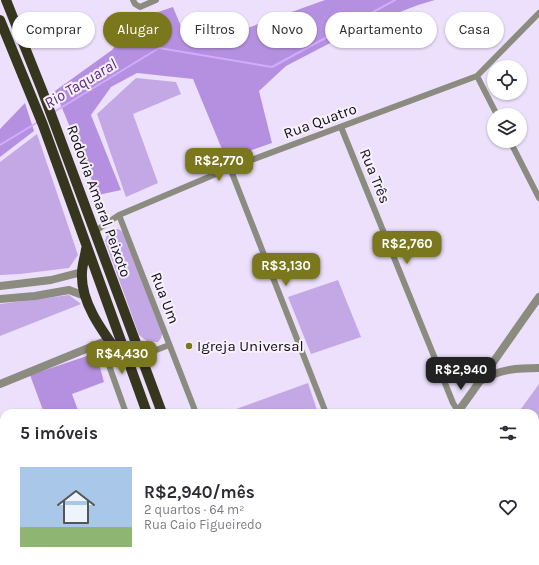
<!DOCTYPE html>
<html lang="pt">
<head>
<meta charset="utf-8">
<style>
  body { margin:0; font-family:Karla,sans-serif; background:#f7f7f7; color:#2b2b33; height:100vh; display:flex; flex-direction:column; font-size:15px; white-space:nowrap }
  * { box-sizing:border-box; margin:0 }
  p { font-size:13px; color:#7c7c81 }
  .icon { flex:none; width:22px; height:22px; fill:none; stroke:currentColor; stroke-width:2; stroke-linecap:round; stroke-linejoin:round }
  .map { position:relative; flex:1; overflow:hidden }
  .details { position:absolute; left:0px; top:409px; width:539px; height:156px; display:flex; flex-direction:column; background:#fff; border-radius:12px 12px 0 0; box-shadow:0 1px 3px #0004 }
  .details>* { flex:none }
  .banner { position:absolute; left:12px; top:12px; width:515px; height:36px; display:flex; gap:8px }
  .controls { position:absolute; left:487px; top:60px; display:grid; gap:8px }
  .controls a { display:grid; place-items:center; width:40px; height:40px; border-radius:50%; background:#fff; box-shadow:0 1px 3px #0004; font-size:20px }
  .price { position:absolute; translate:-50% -34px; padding:0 9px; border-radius:8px; background:#7b771c; color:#fff; font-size:13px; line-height:26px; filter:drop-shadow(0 1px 2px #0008) }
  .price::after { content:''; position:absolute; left:50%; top:24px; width:12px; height:9px; margin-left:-6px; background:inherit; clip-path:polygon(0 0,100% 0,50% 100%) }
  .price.on { background:#222; color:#fff }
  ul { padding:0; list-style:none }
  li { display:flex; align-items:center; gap:12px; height:100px; padding:0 20px }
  li span { display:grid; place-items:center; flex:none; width:112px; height:80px; border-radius:0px; color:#555 }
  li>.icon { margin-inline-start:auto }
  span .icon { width:48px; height:48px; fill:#fffc; stroke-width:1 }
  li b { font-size:17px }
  h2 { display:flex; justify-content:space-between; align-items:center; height:48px; padding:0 20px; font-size:17px }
  .chip { padding:0 14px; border-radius:18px; background:#fff; box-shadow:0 1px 3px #0004; font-size:14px; line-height:36px }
  .chip.on { background:#7b771c; color:#fff }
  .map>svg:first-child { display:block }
</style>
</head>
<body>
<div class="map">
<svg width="539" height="565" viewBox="0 0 539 565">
  <rect width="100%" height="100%" fill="#ece0fc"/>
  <path fill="#c4a8e6" d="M 136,78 L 176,82 L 181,94 L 133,114 L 158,183 L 126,197 L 97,114 Z
    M 37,134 L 78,255 L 69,268 L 20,274 L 0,275 L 0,162 Z
    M 113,229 L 118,229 L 125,233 L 163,331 L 161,338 L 158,342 L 148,342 L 139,335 L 105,241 L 108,233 Z
    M 338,280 L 361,337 L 311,354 L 288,297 Z
    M 69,295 L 81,304 L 0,336 L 0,304 Z
    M 308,383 L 318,413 L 225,413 Z
    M 539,384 L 539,494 L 538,496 L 535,493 L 535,413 L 518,413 Z"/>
  <path fill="#b690e0" d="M 325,0 L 435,0 L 418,5 L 359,28 L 286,66 L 259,91 L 272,143 L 226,159 L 193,79 L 137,73 L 111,87 L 91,115 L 121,190 L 98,195 L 55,91 L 112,50 L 134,20 L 173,7 L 185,36 L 228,35 Z
    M 25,103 L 34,131 L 0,157 L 0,129 Z
    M 96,353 L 104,382 L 72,394 L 79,413 L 44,413 L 30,375 Z"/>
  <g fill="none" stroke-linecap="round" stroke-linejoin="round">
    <path stroke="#d2abfe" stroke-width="2" d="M 54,112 L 159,48 L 272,67 L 395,0
      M 0,145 L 38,122"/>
    <path stroke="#8b8b7f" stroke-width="6" d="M 133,0 L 135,4 L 140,7 L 156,0
      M 477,76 L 497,115
      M 341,127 L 453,403 L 458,411
      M 510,141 L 539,198
      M 230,168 L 326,413
      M 119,215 L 196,413
      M 94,232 L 119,215 L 230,168 L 477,76 L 539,13
      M 101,343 L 126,413
      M 141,356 L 169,345
      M 0,470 L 4,468
      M 0,553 L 4,551
      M 253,561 L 254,565
      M 500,561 L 503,565"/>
    <path stroke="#8b8b7f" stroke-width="8" d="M 0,286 L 51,280 L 82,272
      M 0,299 L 35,296 L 69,290 L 85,296
      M 482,380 C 500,369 518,368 539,368
      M 0,384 L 108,340
      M 457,413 C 485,375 511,336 539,297
      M 169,565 L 175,561
      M 177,565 L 190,561
      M 345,565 L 348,561"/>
    <path stroke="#36361f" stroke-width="10" d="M 6,0 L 42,90 L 162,413
      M 0,20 L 43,125 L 147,413
      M 86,249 C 85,257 82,265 82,273 C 80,305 107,337 124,361
      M 195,561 L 201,565
      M 217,561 L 219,565"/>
  </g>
  <circle fill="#7b771c" stroke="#f6f1fc" stroke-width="1.5" cx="189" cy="346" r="4"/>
  <g text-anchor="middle" stroke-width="4" stroke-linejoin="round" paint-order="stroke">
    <g font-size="15" fill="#110d16" stroke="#f6f1fc">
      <text transform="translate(320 121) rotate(-20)" y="5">Rua Quatro</text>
      <text transform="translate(375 176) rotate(68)" y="5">Rua Três</text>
      <text transform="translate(99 201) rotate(70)" y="5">Rodovia Amaral Peixoto</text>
      <text transform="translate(165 298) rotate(69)" y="5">Rua Um</text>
    </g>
    <g font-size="15" fill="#110d16" stroke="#f6f1fc" text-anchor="start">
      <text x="197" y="351">Igreja Universal</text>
    </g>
    <g font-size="16" font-style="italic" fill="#5c2a88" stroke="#f6f1fc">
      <text transform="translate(80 83) rotate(-31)" y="6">Rio Taquaral</text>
    </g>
  </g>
</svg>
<div class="controls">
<a><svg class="icon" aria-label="locate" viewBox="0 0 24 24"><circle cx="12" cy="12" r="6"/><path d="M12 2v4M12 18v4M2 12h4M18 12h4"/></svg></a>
<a><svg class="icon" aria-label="layers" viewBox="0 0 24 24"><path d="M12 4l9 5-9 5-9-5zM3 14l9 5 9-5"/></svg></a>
</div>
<b class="price" style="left:219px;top:182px">R$2,770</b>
<b class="price" style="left:407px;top:265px">R$2,760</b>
<b class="price" style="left:286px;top:287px">R$3,130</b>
<b class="price" style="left:122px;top:375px">R$4,430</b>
<b class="price on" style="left:461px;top:391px">R$2,940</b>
<div class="banner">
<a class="chip">Comprar</a>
<a class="chip on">Alugar</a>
<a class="chip">Filtros</a>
<a class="chip">Novo</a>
<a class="chip">Apartamento</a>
<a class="chip">Casa</a>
</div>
<section class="details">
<h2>5 imóveis<svg class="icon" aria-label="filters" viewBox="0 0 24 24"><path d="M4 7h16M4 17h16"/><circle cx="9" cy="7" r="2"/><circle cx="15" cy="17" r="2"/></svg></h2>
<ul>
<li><span style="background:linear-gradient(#a9c7e8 75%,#8fb573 0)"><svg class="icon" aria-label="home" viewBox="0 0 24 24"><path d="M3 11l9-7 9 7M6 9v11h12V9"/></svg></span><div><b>R$2,940/mês</b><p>2 quartos · 64 m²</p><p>Rua Caio Figueiredo</p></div><svg class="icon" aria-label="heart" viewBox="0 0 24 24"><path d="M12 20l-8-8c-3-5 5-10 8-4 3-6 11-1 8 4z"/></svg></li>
</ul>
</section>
</div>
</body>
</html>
